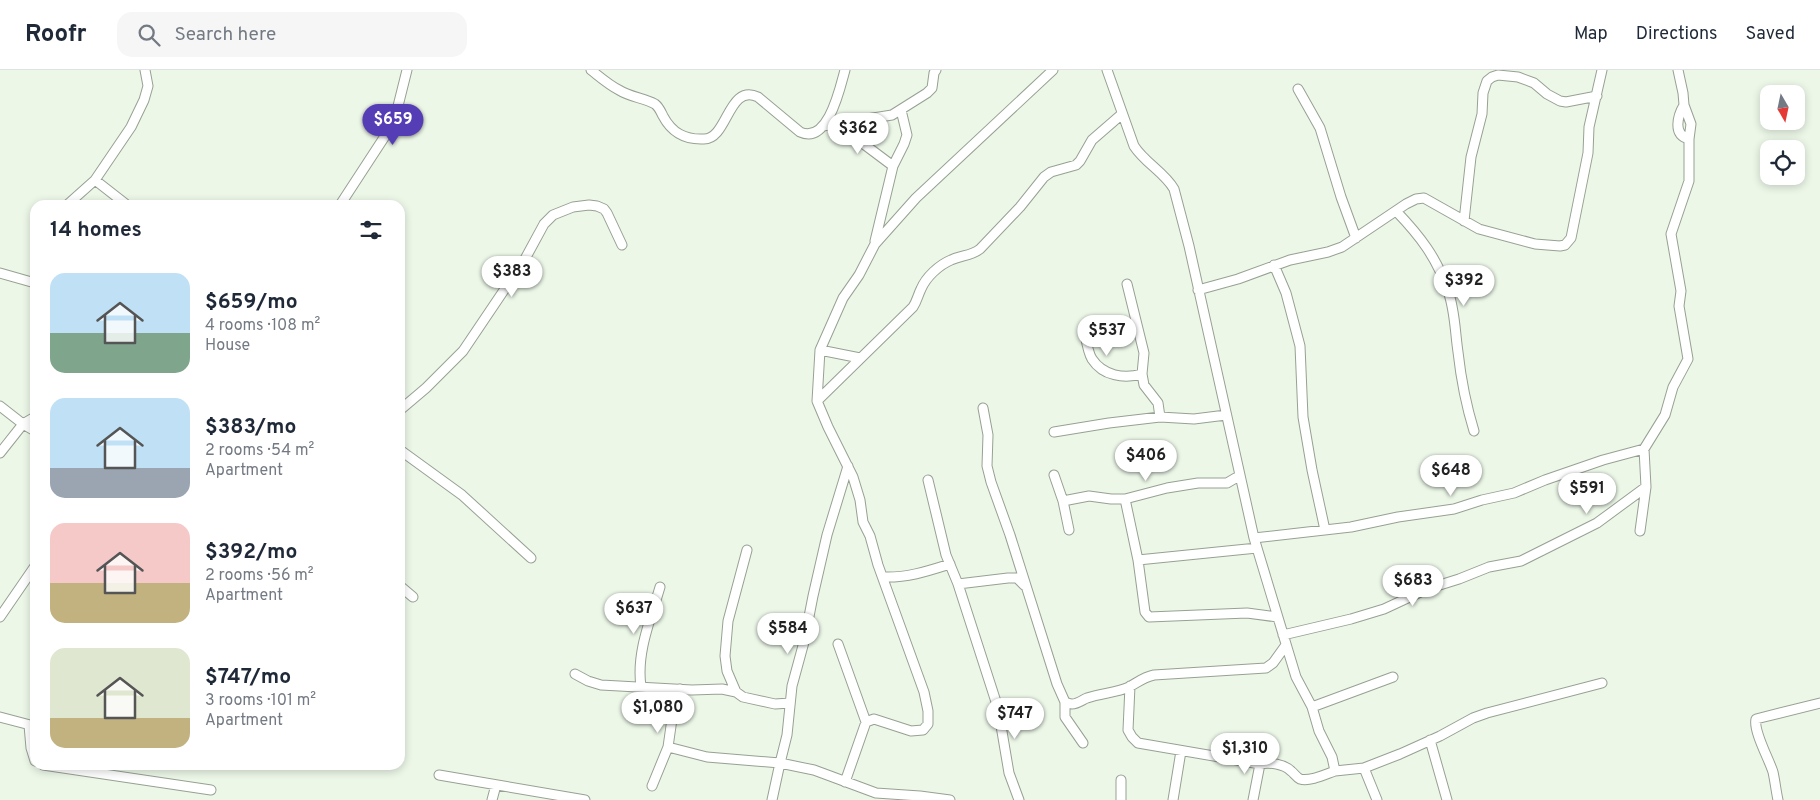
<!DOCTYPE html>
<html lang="en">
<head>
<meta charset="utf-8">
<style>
  body { margin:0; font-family:Overpass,sans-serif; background:#f6f6f7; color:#1f2937; height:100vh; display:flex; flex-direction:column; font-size:19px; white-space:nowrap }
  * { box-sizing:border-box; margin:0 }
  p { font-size:16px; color:#747a83 }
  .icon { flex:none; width:28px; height:28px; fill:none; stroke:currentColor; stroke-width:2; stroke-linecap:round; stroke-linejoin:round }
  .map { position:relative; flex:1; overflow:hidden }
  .drawer { position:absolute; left:30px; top:130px; width:375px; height:570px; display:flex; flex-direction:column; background:#fff; border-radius:15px; box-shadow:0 2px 8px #0003 }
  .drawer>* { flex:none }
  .needle { width:32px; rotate:171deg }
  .controls { position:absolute; left:1760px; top:15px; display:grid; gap:10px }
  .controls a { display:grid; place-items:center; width:45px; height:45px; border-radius:10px; background:#fff; box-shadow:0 2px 8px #0003; font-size:25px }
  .price { position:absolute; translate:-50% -42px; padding:0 11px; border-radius:18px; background:#fff; color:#222; font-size:16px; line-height:32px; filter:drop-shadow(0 1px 2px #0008) }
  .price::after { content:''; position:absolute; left:50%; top:30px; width:15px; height:11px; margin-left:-8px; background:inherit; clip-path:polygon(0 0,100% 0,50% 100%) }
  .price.current { background:#553db5; color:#fff }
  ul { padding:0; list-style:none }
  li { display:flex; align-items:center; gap:15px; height:125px; padding:0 20px }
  li span { display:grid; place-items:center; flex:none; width:140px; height:100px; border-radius:15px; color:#555 }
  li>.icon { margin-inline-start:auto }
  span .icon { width:60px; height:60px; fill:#fffc; stroke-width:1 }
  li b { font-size:21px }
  h2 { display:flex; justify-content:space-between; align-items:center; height:60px; padding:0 20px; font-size:21px }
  header { display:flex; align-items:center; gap:30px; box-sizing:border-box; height:70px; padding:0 25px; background:#fff; border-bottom:1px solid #e0e1e3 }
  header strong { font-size:24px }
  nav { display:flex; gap:28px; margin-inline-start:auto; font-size:18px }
  .search { width:350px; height:45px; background:#f6f6f7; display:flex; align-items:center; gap:12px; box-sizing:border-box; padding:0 18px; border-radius:15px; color:#747a83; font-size:19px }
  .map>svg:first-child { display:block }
</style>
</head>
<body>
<header>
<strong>Roofr</strong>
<div class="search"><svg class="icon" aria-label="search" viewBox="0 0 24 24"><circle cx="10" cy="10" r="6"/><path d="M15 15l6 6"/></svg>Search here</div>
<nav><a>Map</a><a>Directions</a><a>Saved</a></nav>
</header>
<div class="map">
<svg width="1820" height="730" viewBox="0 0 1820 730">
  <rect width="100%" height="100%" fill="#ecf7e8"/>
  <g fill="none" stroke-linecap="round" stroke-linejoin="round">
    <defs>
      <path id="street" d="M 591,0 C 600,7 609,15 619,20 C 630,27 644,28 655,34 C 659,37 661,42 663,46 C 672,63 685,70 704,69 C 728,69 728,13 758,27 L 800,62 C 828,75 840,18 845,0
        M 1107,0 L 1134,76 C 1145,93 1164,102 1174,119 L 1189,176 L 1254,468 L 1296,607 L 1312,637 L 1319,661 L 1332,687 L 1335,701 C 1326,704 1310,712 1300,709 C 1296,707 1294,703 1291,701 C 1284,694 1270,692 1260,694 L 1138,673 L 1132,667 L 1128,660 L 1130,616
        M 1298,19 L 1320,58 L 1341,127 L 1356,168
        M 1684,35 C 1678,45 1672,65 1689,69
        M 841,51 L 865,75 L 893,96
        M 823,56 L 892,45 L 927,23 L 932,18 L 934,3 L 936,0
        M 95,110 L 127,135
        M 67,135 L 95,110 L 131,57 L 144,30 L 148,16 L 145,0
        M 340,135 L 387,63 L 396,44 L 407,0
        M 1396,141 C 1420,166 1437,188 1448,221 C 1455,240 1455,262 1458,282 C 1461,309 1466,335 1474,361
        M 1464,151 L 1471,87 L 1482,44 L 1483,23 L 1487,11 L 1492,7 L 1498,5 L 1518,7 L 1534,13 L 1547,24 L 1560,31 L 1566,32 L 1597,26
        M 875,171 L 893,96 L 904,74 L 907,65 L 901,40
        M 1274,195 L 1286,223 L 1300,276 L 1303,347 L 1312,400 L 1325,460
        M 0,203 L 35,213
        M 1127,214 L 1144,283 L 1142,304 L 1144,315 L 1158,333 L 1160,347
        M 1198,220 L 1238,209 L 1290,190 L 1328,182 L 1342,177 L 1406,134 L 1416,129 L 1424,128 L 1479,159 L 1535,174 L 1560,176 L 1565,175 L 1571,168 L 1588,83 L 1589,57 L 1602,0
        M 1084,258 C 1086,267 1087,281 1092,289 C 1103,306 1124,309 1142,304
        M 820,280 L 860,288
        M 817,331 L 913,237 C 917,231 918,225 921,219 C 926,207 939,195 951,190 C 962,185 971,186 980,179 L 1020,137 L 1044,107 L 1051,102 L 1076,95 L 1080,91 L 1092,70 L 1122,44
        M 0,336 L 23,354 L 35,361
        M 983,338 L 988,365 L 987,396 L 991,412 L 1010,465 L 1057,614 L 1065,632 C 1068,633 1069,634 1072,634 C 1078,634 1082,630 1087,628 C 1101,623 1116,623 1129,617 C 1138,612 1144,607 1154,605 L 1266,598 L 1273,593 L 1286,575
        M 400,340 L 426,318 L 463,281 L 525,189 L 544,154 L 553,145 L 573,137 L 589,135 L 597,136 L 604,139 L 607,143 L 622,175
        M 1054,362 L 1109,353 L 1160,347 L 1194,349 L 1226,345
        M 400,380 L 462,425 L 531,488
        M 0,383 L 23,354 L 35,347
        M 1054,405 L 1063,431 L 1069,460
        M 928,410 L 946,485 L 958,514 L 1008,508 L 1017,508 L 1024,515
        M 1125,429 L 1138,490 L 1145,542 L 1149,547 L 1247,543 L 1277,547
        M 1063,431 L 1089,426 L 1111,429 L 1125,429 L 1167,418 L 1198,413 L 1227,413 L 1239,406
        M 1640,461 L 1646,417 L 1644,379 L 1665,345 L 1673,317 L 1688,289 L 1679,236 L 1681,221 L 1671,164 L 1689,111 L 1689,69 L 1691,54 L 1684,35 L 1683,23 L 1678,0
        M 1254,468 L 1351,457 L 1398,447 L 1454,439 L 1482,430 L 1514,423 L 1545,410 L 1603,390 L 1644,379
        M 747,480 L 728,551 L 725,586 L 727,601 L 736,622 L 743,627 L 775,634 L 790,633
        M 1138,490 L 1257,478
        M 883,507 C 907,508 928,501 950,494
        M 958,514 L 998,638 L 1009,703 L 1019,730
        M 400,516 L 413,527
        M 0,547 L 35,496
        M 1283,565 L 1351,549 L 1384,539 L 1427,519 L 1459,509 L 1489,497 L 1521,491 L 1597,453 L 1646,417
        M 838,574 L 866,652
        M 575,604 L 588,611 L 601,615 L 692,620 L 722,619 L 736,622
        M 641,616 C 636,583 651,548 660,517
        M 1065,632 L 1065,647 L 1083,673
        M 1312,637 L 1393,607
        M 0,647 L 34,656
        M 29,655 L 31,678 L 35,691
        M 1430,670 L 1447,730
        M 668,677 L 707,687 L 780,693 L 787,665 L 792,616 L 804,572 L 813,526 L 827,465 L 848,396
        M 43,695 L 211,720
        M 1364,698 L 1377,730
        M 1335,701 L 1364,698 L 1400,684 L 1440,666 L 1473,648 L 1487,643 L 1602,613
        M 439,705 L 585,730
        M 845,712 L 866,652 L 874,649 L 911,661 L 923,660 L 928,654 L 928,641 L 924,622 L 878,495 L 870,466 L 863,452 L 860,430 L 853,407 L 828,357 L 817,331 L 820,280 L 843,228 L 859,205 L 875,174 L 916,128 L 1053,0
        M 652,716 L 668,677 L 673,642 L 680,619
        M 492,730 L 496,715
        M 772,730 L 780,693 L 814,700 L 876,723 L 920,726 L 950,730
        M 1121,730 L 1121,710
        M 1173,730 L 1181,681
        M 1253,730 L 1260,694
        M 1778,730 C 1776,721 1775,711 1773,702 C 1769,689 1753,661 1756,649 L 1820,633"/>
    </defs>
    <use href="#street" stroke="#97a193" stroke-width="11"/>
    <use href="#street" stroke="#fff" stroke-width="9"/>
  </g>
</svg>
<div class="controls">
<a><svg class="needle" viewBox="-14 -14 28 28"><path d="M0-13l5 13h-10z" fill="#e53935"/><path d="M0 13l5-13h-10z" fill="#747a83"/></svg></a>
<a><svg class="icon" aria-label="locate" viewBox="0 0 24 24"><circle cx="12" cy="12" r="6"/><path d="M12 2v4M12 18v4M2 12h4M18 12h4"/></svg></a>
</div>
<b class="price current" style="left:393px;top:76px">$659</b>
<b class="price" style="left:858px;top:85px">$362</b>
<b class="price" style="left:512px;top:228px">$383</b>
<b class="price" style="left:1464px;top:237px">$392</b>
<b class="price" style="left:1107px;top:287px">$537</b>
<b class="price" style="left:1146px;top:412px">$406</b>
<b class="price" style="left:1451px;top:427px">$648</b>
<b class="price" style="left:1587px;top:445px">$591</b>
<b class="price" style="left:1413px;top:537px">$683</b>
<b class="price" style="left:634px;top:565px">$637</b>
<b class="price" style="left:788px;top:585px">$584</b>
<b class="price" style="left:658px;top:664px">$1,080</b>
<b class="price" style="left:1015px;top:670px">$747</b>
<b class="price" style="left:1245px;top:705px">$1,310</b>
<section class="drawer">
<h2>14 homes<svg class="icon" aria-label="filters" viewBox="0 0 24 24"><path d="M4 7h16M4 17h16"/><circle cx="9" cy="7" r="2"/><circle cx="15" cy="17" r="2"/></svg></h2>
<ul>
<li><span style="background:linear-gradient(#bfe0f5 60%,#7fa58c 0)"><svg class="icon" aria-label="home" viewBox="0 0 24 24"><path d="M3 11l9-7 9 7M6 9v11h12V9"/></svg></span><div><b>$659/mo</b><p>4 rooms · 108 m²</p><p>House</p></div></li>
<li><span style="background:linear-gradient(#bfe0f5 70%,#9aa5b1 0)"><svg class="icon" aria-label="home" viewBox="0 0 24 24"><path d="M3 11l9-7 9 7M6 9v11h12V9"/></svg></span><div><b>$383/mo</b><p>2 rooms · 54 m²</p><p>Apartment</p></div></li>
<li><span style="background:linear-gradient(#f6c9c9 60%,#c2b280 0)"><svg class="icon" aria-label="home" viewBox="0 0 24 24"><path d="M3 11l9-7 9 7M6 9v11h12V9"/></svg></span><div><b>$392/mo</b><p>2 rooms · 56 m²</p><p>Apartment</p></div></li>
<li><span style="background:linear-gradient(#dfe7d0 70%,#c2b280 0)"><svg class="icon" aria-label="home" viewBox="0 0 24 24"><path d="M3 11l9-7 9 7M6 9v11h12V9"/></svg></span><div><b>$747/mo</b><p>3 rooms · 101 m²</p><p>Apartment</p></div></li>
</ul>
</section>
</div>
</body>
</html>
